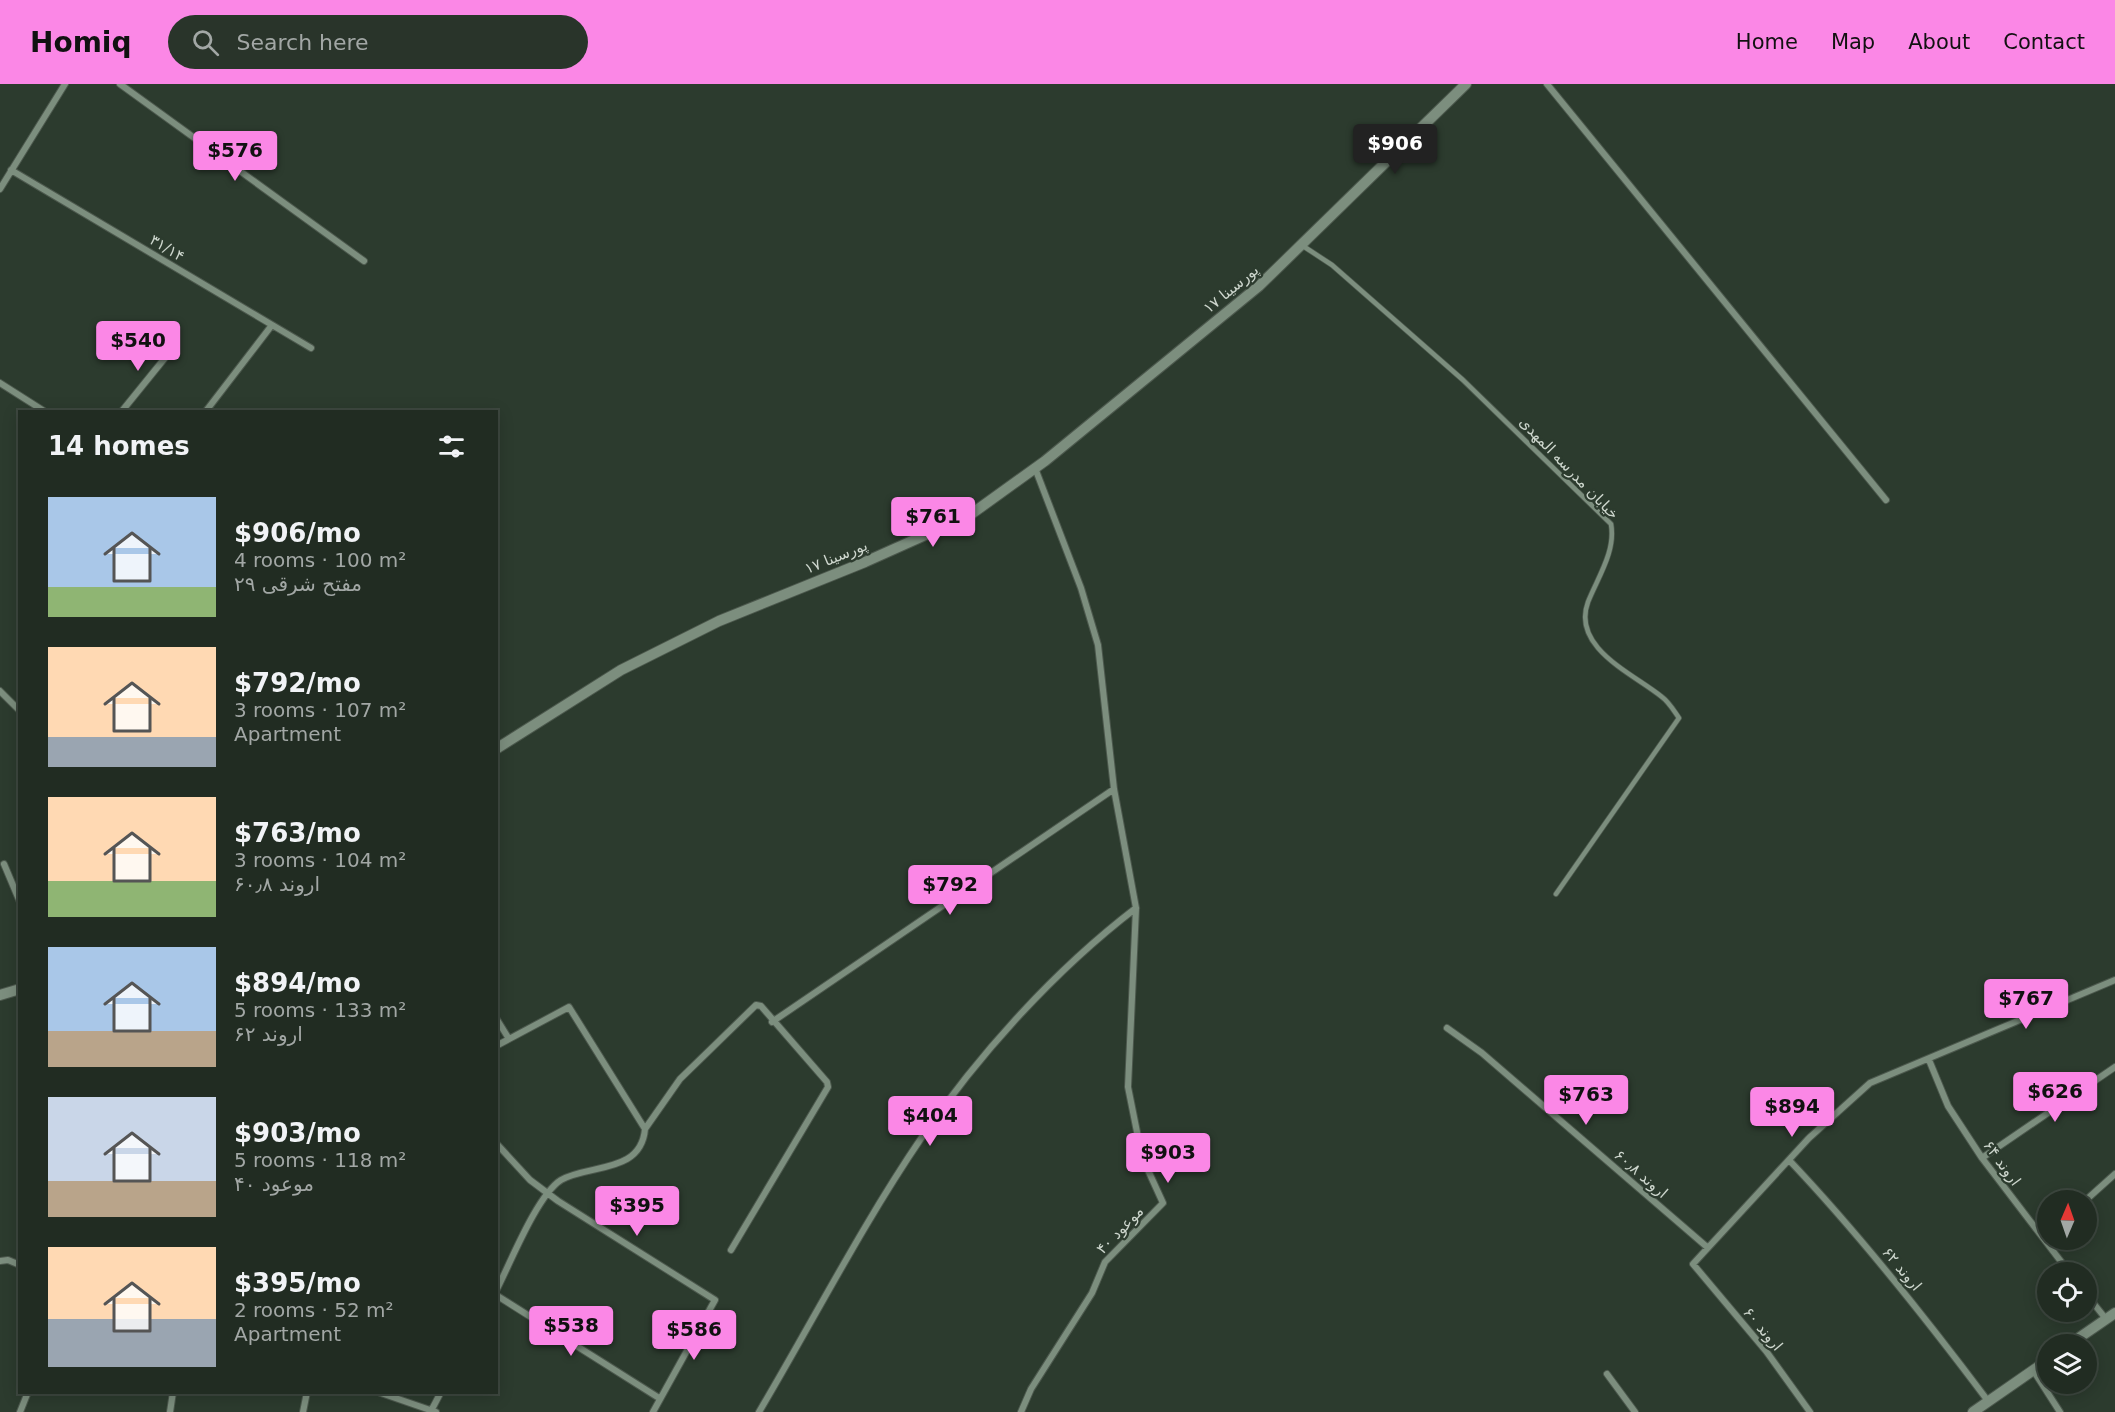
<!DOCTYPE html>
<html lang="en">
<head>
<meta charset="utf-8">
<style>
  body { margin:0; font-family:"DejaVu Sans","Noto Sans Arabic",sans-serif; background:#29342a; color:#f1f3f6; height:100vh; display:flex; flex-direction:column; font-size:22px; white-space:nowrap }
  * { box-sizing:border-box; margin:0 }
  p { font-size:20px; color:#a2a7a5 }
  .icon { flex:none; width:33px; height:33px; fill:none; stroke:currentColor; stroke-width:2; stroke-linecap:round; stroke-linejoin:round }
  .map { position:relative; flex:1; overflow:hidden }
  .details { position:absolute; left:18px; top:326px; width:480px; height:984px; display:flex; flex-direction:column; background:#212c22; border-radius:0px; box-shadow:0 3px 15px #0003,0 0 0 2px #3e4840 }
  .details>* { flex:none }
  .needle { width:39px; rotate:2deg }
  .buttons { position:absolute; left:2037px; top:1106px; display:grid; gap:12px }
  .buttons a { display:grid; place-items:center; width:60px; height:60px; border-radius:50%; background:#212c22; box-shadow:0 3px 15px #0003,0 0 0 2px #3e4840; font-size:30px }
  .price { position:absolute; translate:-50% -51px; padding:0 14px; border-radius:6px; background:#fb87e6; color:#111; font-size:20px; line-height:39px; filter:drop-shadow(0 2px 3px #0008) }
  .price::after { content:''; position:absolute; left:50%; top:36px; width:18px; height:14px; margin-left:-9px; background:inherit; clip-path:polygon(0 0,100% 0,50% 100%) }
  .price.on { background:#222; color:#fff }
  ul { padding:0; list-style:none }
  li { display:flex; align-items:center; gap:18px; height:150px; padding:0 30px }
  li span { display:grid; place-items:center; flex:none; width:168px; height:120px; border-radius:0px; color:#555 }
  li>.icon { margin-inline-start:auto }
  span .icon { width:72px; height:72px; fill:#fffc; stroke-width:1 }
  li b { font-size:26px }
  h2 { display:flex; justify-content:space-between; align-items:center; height:72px; padding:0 30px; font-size:26px }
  header { display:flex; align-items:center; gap:36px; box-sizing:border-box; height:84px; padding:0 30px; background:#fb87e6; color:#111 }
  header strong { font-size:28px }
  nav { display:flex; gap:33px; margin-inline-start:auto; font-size:21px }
  .search { width:420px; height:54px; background:#29342a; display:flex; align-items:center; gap:15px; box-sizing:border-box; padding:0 21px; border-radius:33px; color:#a2a7a5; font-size:22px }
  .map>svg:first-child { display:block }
</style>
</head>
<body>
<header>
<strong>Homiq</strong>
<div class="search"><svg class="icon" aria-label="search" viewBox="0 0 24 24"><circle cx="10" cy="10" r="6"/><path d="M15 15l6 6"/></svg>Search here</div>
<nav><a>Home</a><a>Map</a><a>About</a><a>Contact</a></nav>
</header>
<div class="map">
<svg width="2115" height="1328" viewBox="0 0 2115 1328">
  <rect width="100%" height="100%" fill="#2c3b2e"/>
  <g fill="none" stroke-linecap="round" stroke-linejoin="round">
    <defs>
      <path id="service" d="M 1303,162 L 1332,181 L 1463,296 L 1611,440 C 1616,467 1598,493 1588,518 C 1571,564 1634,590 1662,613 C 1669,618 1674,627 1679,634 L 1556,810"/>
      <path id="minor" d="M 120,0 L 364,177
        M 1547,0 L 1886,416
        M 11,86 L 311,264
        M 0,105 L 65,0
        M 0,299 L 44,327
        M 122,327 L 173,264
        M 206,327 L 272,241
        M 0,607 L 20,627
        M 4,780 L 20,818
        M 496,934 L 509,955
        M 772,938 L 1114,705
        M 1447,944 L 1482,969 L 1707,1163
        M 496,962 L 569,923 L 645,1045 L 680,995 L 756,921 L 761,922 L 827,998 L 828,1003 L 731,1166
        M 1929,976 L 1948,1022 L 1982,1074 L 2069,1188
        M 496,1059 L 530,1096 L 558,1117 L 715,1216 L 653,1328
        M 1982,1074 L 2115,983
        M 1789,1076 C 1861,1152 1925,1233 1988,1317
        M 2086,1116 L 2115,1090
        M 0,1177 L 8,1176 L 20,1181
        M 496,1207 C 510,1180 537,1111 561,1096 C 589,1080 641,1090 645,1045
        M 2086,1210 L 2106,1235
        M 496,1211 L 659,1314
        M 2033,1286 L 2060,1328
        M 1607,1290 L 1635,1328
        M 378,1308 L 436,1328
        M 431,1327 L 441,1308
        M 20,1328 L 28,1308
        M 170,1328 L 173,1308
        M 303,1328 L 307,1308
        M 759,1328 C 813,1237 862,1141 922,1053 C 980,969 1055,886 1136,824
        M 1021,1328 L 1031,1305 L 1092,1209 L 1105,1178 L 1163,1119 L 1142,1073 L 1128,1003 L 1136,824 L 1114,705 L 1098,561 L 1081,504 L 1035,384
        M 1810,1328 L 1766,1267 L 1693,1180 L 1809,1054 L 1870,999 L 2115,896"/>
      <path id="tertiary" d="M 496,665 L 621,586 L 719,537 L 865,478 L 970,431 L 1045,377 L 1259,202 L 1466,0
        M 0,911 L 20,905
        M 2070,1260 L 2115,1229
        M 1973,1328 L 2048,1276"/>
    </defs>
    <use href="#service" stroke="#4c584d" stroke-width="6"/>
    <use href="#minor" stroke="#4c584d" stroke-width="8"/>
    <use href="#tertiary" stroke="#4c584d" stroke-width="12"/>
    <use href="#service" stroke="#7c8e7e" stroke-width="4.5"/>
    <use href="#minor" stroke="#7c8e7e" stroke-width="6"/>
    <use href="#tertiary" stroke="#7c8e7e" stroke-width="10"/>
  </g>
  <g text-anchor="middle" stroke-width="4.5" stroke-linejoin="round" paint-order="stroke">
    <g font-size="15" fill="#cdd6cd" stroke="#2c3b2e">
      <text transform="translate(167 164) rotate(31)" y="5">۳۱/۱۴</text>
      <text transform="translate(1231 205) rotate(-40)" y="5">پورسینا ۱۷</text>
      <text transform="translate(1569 384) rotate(46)" y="5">خیابان مدرسه المهدی</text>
      <text transform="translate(836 473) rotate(-22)" y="5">پورسینا ۱۷</text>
      <text transform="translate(2002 1079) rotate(54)" y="5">اروند ۶۴</text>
      <text transform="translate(1641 1090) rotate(41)" y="5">اروند ۶۰٫۸</text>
      <text transform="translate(1120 1146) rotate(-46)" y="5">موعود ۴۰</text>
      <text transform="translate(1902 1185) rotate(50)" y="5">اروند ۶۲</text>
      <text transform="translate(1763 1245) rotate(50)" y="5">اروند ۶۰</text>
    </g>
  </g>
</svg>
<div class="buttons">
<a><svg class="needle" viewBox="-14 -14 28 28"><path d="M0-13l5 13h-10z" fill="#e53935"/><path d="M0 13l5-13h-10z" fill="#a2a7a5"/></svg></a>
<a><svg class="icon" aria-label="locate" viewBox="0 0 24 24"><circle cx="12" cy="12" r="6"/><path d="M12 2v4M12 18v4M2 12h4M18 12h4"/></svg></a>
<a><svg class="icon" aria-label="layers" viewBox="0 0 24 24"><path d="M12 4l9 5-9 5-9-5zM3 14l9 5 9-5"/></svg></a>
</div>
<b class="price on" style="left:1395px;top:91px">$906</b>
<b class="price" style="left:235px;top:98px">$576</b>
<b class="price" style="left:138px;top:288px">$540</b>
<b class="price" style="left:933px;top:464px">$761</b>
<b class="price" style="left:950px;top:832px">$792</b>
<b class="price" style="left:2026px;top:946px">$767</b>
<b class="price" style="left:2055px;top:1039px">$626</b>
<b class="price" style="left:1586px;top:1042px">$763</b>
<b class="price" style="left:1792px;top:1054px">$894</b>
<b class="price" style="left:930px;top:1063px">$404</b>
<b class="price" style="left:1168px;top:1100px">$903</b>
<b class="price" style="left:637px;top:1153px">$395</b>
<b class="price" style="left:571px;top:1273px">$538</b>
<b class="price" style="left:694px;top:1277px">$586</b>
<section class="details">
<h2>14 homes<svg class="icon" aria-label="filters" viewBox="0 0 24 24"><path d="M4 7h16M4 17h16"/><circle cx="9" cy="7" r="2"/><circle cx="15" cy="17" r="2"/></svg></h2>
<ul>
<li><span style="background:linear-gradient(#a9c7e8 75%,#8fb573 0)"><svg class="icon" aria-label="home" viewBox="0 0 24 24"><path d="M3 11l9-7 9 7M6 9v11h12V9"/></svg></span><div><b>$906/mo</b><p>4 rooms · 100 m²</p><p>مفتح شرقی ۲۹</p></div></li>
<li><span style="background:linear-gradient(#ffd9b3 75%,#9aa5b1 0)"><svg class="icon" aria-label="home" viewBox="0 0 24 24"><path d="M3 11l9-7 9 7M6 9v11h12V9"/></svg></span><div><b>$792/mo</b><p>3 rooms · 107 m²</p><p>Apartment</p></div></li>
<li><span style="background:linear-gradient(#ffd9b3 70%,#8fb573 0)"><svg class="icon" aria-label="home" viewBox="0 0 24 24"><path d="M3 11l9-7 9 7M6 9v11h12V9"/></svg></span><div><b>$763/mo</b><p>3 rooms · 104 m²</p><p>اروند ۶۰٫۸</p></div></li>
<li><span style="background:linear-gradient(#a9c7e8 70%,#b9a48a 0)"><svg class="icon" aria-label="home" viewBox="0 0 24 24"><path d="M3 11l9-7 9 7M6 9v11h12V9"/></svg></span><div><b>$894/mo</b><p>5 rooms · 133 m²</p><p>اروند ۶۲</p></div></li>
<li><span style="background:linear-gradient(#c9d6e8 70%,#b9a48a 0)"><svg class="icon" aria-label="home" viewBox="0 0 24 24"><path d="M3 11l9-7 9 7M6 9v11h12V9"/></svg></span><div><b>$903/mo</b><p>5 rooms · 118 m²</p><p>موعود ۴۰</p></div></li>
<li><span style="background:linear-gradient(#ffd9b3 60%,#9aa5b1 0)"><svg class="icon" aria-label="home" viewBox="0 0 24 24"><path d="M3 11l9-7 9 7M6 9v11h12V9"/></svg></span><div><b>$395/mo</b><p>2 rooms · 52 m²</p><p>Apartment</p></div></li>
</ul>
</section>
</div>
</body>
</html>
